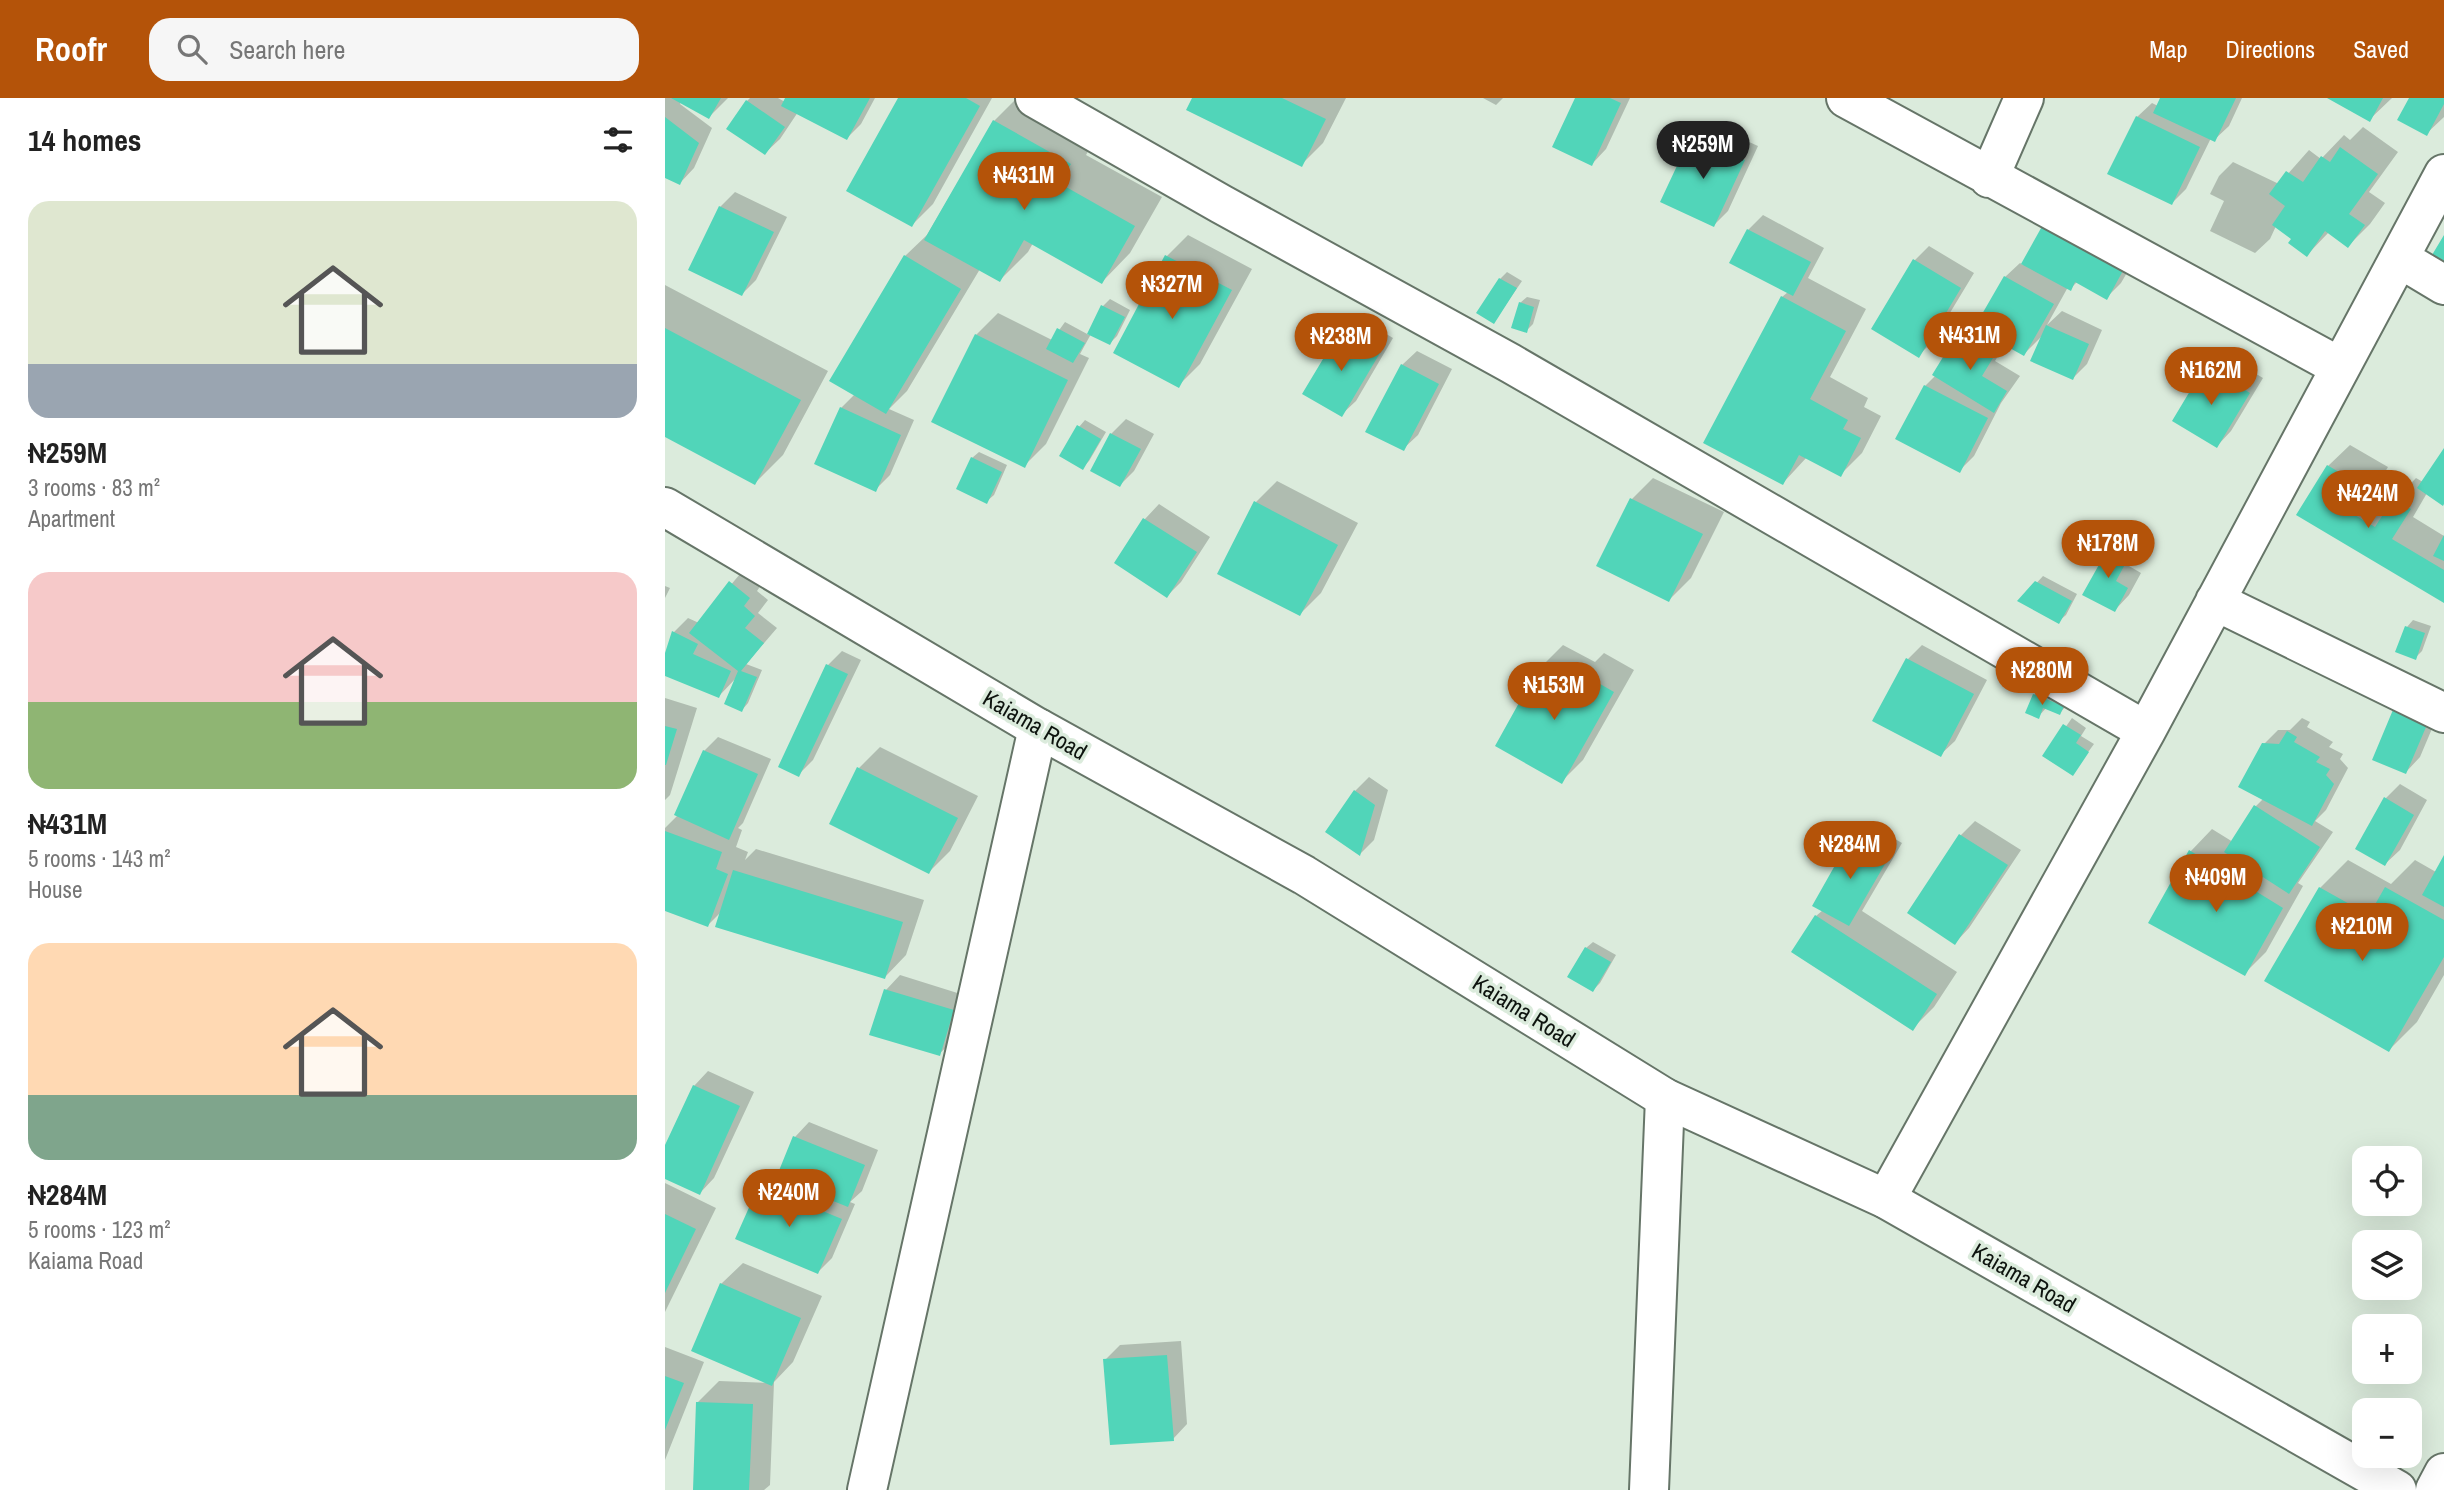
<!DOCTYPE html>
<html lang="en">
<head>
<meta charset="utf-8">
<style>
  body { margin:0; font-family:"Archivo Narrow",sans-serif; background:#f6f6f6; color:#222; height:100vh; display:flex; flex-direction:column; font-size:26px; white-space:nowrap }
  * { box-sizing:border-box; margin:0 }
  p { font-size:23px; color:#767676 }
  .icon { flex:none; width:38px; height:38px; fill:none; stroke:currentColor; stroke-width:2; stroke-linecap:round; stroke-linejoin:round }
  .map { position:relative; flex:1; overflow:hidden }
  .side { display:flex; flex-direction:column; background:#fff; width:665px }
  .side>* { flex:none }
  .buttons { position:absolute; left:1687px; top:1048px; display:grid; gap:14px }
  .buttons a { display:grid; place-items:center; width:70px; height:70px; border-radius:14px; background:#fff; box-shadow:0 7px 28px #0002; font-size:35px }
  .price { position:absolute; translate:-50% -60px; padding:0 16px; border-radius:24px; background:#b45309; color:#fff; font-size:23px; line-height:46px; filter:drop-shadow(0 2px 4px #0008) }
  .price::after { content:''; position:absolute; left:50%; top:42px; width:21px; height:16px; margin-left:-10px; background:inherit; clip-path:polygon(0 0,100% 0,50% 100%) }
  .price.current { background:#222; color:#fff }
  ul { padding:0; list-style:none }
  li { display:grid; align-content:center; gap:14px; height:371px; padding:0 28px }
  li span { display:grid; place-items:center; height:217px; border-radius:21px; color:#555 }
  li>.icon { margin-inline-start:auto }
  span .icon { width:126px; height:126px; fill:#fffc; stroke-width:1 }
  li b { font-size:30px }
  h2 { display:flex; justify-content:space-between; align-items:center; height:84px; padding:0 28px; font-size:30px }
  header { display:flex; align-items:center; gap:42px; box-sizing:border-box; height:98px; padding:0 35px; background:#b45309; color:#fff }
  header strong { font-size:33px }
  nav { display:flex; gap:38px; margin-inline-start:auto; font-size:24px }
  .search { width:490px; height:63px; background:#f6f6f6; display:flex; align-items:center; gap:18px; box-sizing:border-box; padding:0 24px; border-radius:21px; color:#767676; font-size:26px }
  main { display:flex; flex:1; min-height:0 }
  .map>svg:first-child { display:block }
</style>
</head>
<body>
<header>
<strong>Roofr</strong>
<div class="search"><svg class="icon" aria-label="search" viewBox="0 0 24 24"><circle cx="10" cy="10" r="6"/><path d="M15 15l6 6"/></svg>Search here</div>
<nav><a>Map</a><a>Directions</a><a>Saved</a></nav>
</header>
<main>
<section class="side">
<h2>14 homes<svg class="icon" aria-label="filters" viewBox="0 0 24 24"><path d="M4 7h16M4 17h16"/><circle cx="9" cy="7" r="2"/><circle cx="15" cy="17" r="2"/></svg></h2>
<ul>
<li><span style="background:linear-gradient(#dfe7d0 75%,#9aa5b1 0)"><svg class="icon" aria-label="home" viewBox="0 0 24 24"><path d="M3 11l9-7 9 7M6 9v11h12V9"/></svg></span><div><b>₦259M</b><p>3 rooms · 83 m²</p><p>Apartment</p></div></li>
<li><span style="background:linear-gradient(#f6c9c9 60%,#8fb573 0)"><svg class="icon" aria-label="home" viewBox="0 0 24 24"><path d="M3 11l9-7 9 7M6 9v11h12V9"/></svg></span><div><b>₦431M</b><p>5 rooms · 143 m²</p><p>House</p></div></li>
<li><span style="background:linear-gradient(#ffd9b3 70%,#7fa58c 0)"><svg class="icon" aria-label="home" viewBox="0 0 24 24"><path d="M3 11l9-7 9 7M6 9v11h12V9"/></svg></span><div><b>₦284M</b><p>5 rooms · 123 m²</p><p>Kaiama Road</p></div></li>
</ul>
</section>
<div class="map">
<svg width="1779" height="1392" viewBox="0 0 1779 1392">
  <rect width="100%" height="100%" fill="#dbebdc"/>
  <path fill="#0003" d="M 0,0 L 63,0 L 44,19 L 16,4 L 15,6 L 47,30 L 29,70 L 15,85 L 0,78 Z
    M 85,0 L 113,0 L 120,4 L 122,0 L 210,0 L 196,26 L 182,40 L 133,14 L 115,41 L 100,55 L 82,3 Z
    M 235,0 L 327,0 L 268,106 L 247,127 Z
    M 352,0 L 432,37 L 421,57 L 497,99 L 465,155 L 437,184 L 368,145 L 363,154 L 335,182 L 315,171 L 242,293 L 224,311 L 249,322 L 225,377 L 210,392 L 176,310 L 190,296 L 240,158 L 262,137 L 329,23 Z
    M 529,0 L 681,0 L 658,45 L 636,67 Z
    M 818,0 L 838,0 L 831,7 Z
    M 912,0 L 965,0 L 941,51 L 927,66 Z
    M 1497,0 L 1577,0 L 1564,28 L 1549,42 L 1546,40 L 1521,91 L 1507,105 L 1472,19 L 1487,5 L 1493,8 Z
    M 1665,0 L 1727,0 L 1705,21 Z
    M 1746,0 L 1779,0 L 1779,19 L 1761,36 Z
    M 1042,25 L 1093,48 L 1063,113 L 1049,127 L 1028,39 Z
    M 1698,29 L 1733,54 L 1704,94 L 1720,105 L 1705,126 L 1683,148 L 1664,134 L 1642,157 L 1629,141 L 1611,128 L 1605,141 L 1590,155 L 1545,133 L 1559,103 L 1545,96 L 1554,78 L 1568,64 L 1614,86 L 1644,52 L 1656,61 L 1679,37 L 1685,42 Z
    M 70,94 L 122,119 L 91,182 L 77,196 L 55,109 Z
    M 1098,117 L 1159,150 L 1143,180 L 1201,211 L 1165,279 L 1203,300 L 1199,309 L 1216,318 L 1197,355 L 1175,377 L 1142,359 L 1118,385 L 1117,199 L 1123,194 L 1083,132 Z
    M 523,137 L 587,171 L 535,266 L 513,288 L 502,158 Z
    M 1264,148 L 1309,175 L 1268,243 L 1253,258 L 1249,163 Z
    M 1474,154 L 1456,185 L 1441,200 L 1413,183 L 1405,191 L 1403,189 L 1382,227 L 1397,213 L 1437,232 L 1422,266 L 1408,280 L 1378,237 L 1359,256 L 1340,246 L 1330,263 L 1355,278 L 1336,305 L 1309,358 L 1295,372 L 1260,288 L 1271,277 L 1296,234 L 1310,220 L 1316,223 L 1340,179 L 1355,165 L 1358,167 Z
    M 842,174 L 857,183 L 829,224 L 835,181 Z
    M 0,187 L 163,273 L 118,357 L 90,385 L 0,337 Z
    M 862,199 L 875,202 L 868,226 L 861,233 L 855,205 Z
    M 445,201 L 465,212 L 452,238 L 445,245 L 426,236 L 415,256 L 424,260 L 381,346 L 359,368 L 311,237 L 333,215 L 387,242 L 400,224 L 424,237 L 438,208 Z
    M 691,218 L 728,240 L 691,303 L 676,317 L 677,232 Z
    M 752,253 L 787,271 L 753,337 L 738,351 L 737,267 Z
    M 1556,255 L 1598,280 L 1566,333 L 1552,348 L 1541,269 Z
    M 461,321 L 489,336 L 469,373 L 455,387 L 427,372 L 446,336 Z
    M 420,322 L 441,334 L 424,363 L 417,370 L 414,329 Z
    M 1685,347 L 1723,369 L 1708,394 L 1727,405 L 1751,380 L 1758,384 L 1779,354 L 1779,404 L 1777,406 L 1762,395 L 1748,419 L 1779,438 L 1779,503 L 1634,416 L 1663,368 Z
    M 314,354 L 342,367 L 329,397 L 322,403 L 307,360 Z
    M 988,380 L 1059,414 L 1026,480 L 1004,502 L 967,401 Z
    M 612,383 L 693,425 L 656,495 L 635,516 L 591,404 Z
    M 494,406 L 545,439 L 516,484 L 502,498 L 451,465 L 480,421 Z
    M 1460,433 L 1478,442 L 1464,468 L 1476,475 L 1464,497 L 1450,512 L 1446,448 Z
    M 80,470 L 98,484 L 92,493 L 103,502 L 93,515 L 112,530 L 81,566 L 97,572 L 83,605 L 77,612 L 72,579 L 54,598 L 0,576 L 0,560 L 9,534 L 23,520 L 34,525 Z
    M 1378,478 L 1412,496 L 1401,517 L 1394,523 L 1355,503 Z
    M 0,488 L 5,490 L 0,500 Z
    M 1748,522 L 1766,528 L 1757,553 L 1750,560 L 1742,529 Z
    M 898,547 L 930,564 L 939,555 L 969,572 L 918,662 L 897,683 L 876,569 Z
    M 1257,547 L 1322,582 L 1290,643 L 1275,657 L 1243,561 Z
    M 177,553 L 196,562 L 148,662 L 134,676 L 163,567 Z
    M 1376,590 L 1401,608 L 1395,615 L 1381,610 L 1373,619 L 1369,597 Z
    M 0,600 L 32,610 L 5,697 L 0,702 Z
    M 1777,607 L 1755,659 L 1741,674 L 1732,608 Z
    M 1407,620 L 1421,630 L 1416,638 L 1429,646 L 1407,676 L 1380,658 Z
    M 1637,620 L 1645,624 L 1642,629 L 1668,644 L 1664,649 L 1678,656 L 1675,661 L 1683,670 L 1661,712 L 1650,723 L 1668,734 L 1633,785 L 1638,788 L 1601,854 L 1580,875 L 1485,824 L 1526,753 L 1547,731 L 1568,744 L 1591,708 L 1598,701 L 1599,646 L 1613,632 L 1625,632 Z
    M 53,639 L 106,661 L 78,725 L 73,730 L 77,732 L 71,749 L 83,754 L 80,762 L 91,751 L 259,802 L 241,857 L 220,879 L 57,813 L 43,827 L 0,811 L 0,730 L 13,717 L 39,653 Z
    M 215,649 L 313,698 L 285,753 L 264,774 L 194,670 Z
    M 704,679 L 723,692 L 709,742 L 695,756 L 690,693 Z
    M 1735,686 L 1762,702 L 1735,752 L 1720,766 L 1721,700 Z
    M 1310,723 L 1356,752 L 1304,830 L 1290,845 L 1244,815 L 1296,737 Z
    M 1202,725 L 1237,745 L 1197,813 L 1292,874 L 1269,909 L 1248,930 L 1151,818 L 1158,812 L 1150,807 L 1188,740 Z
    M 1779,760 L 1779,877 L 1752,924 L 1724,952 L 1655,790 L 1683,762 L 1726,786 L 1750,762 L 1771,774 Z
    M 928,844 L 951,857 L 935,885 L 928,892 L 921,850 Z
    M 235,877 L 302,898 L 289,942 L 274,956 L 221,892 Z
    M 43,973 L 89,994 L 49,1080 L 35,1095 L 0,1079 L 0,1051 L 29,988 Z
    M 144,1024 L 213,1052 L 197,1093 L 185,1104 L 190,1106 L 167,1160 L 153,1174 L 95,1088 L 109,1073 L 115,1075 L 130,1039 Z
    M 0,1085 L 51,1110 L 0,1214 Z
    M 78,1165 L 157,1198 L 128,1264 L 109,1284 L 105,1387 L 99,1392 L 29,1392 L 32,1305 L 54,1283 L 105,1285 L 56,1186 Z
    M 516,1243 L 522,1326 L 508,1341 L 440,1262 L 455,1247 Z
    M 0,1249 L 39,1264 L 0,1362 Z"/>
  <path fill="#51d5b9" d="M 6,0 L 56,0 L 44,21 Z
    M 120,0 L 205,0 L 182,42 L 116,8 Z
    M 233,0 L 301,0 L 315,8 L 247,129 L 181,93 Z
    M 527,0 L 617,0 L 661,21 L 637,69 L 521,12 Z
    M 910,0 L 945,0 L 956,5 L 927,68 L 887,49 Z
    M 1495,0 L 1571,0 L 1550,44 L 1488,15 Z
    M 1662,0 L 1718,0 L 1705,24 Z
    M 1744,0 L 1779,0 L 1779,6 L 1762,38 L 1732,22 Z
    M 81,2 L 120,29 L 100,57 L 61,31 Z
    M 1471,18 L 1535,49 L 1507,107 L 1442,76 Z
    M 0,19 L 34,45 L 15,87 L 0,80 Z
    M 328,22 L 406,66 L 394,85 L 470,128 L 437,186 L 359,142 L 335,184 L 259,142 Z
    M 1026,38 L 1080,62 L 1049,129 L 995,104 Z
    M 1675,49 L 1713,76 L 1684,116 L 1700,127 L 1683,150 L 1660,133 L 1642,159 L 1623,145 L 1626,141 L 1607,127 L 1620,108 L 1604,96 L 1621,73 L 1638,84 L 1656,58 L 1665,64 Z
    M 54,108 L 109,134 L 77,198 L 23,172 Z
    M 1380,123 L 1460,169 L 1442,202 L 1410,184 L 1406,193 L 1356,166 Z
    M 1082,131 L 1146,164 L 1128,198 L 1064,165 Z
    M 1779,137 L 1779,164 L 1767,157 Z
    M 239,157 L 296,191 L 221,316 L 164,283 Z
    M 500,157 L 567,192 L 514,290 L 448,255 Z
    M 1248,161 L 1296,190 L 1254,260 L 1206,231 Z
    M 1339,178 L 1389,206 L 1359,258 L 1309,230 Z
    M 834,180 L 852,190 L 829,226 L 811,215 Z
    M 1116,198 L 1181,233 L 1145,301 L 1183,322 L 1178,331 L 1196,340 L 1176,379 L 1134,357 L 1118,387 L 1038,345 Z
    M 854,204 L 869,209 L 862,235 L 846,230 Z
    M 436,207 L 460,219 L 445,247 L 422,236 Z
    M 1381,227 L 1424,246 L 1408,282 L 1365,263 Z
    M 0,230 L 136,302 L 90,387 L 0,339 Z
    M 392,230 L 420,245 L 408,265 L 381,251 Z
    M 676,231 L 715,255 L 677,319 L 637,296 Z
    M 1294,233 L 1331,255 L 1317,278 L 1342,293 L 1329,315 L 1267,277 Z
    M 310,236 L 403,282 L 360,370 L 266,324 Z
    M 736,266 L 774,286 L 739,353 L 700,334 Z
    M 1540,268 L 1585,295 L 1552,350 L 1507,323 Z
    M 1259,287 L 1323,320 L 1295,375 L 1230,341 Z
    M 175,309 L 236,337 L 211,394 L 149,366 Z
    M 412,327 L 436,341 L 418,372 L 394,358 Z
    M 445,335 L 476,351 L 455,389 L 425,373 Z
    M 1779,350 L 1779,406 L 1778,408 L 1752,390 Z
    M 306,359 L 337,374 L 322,406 L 291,391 Z
    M 1662,367 L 1703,391 L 1688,416 L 1710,429 L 1728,401 L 1746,411 L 1727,441 L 1779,472 L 1779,505 L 1631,417 Z
    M 965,400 L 1038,436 L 1004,504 L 931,468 Z
    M 589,403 L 673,447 L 635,518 L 552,476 Z
    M 478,420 L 532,454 L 502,500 L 449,465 Z
    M 1779,437 L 1779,463 L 1768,458 Z
    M 1445,447 L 1465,457 L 1451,483 L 1463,490 L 1450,514 L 1417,497 Z
    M 64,483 L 85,500 L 79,508 L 90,518 L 80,530 L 99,545 L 76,573 L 92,579 L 77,614 L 59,606 L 73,573 L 24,535 Z
    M 1370,483 L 1407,503 L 1394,526 L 1352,503 Z
    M 1740,528 L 1760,535 L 1751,562 L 1730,554 Z
    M 7,533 L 33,546 L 28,556 L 66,573 L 54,600 L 0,578 L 0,555 Z
    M 1241,560 L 1309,596 L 1276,659 L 1207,623 Z
    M 161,566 L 183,576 L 134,679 L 113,669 Z
    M 875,567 L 910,587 L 916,575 L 949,594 L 897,686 L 830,648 Z
    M 1368,596 L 1399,608 L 1395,617 L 1378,610 L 1374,621 L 1360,615 Z
    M 1730,607 L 1764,622 L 1741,676 L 1707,662 Z
    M 1398,626 L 1416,637 L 1411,645 L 1424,654 L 1408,678 L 1377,658 Z
    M 0,628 L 12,631 L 1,667 L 0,667 Z
    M 1622,633 L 1632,639 L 1629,644 L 1655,659 L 1651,664 L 1665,671 L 1661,677 L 1669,686 L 1647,728 L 1573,689 L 1597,645 L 1614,646 Z
    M 38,652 L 93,676 L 64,742 L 9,717 Z
    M 192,669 L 293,720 L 264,776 L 164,726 Z
    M 689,692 L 710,707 L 695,758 L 660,734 Z
    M 1719,699 L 1749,717 L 1720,768 L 1690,751 Z
    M 1589,707 L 1655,749 L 1624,796 L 1559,754 Z
    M 0,733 L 57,754 L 51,771 L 63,776 L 43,829 L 0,813 Z
    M 1294,736 L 1343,767 L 1290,847 L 1242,815 Z
    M 1186,739 L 1224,759 L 1184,828 L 1147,808 Z
    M 1524,752 L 1618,810 L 1580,878 L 1483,825 Z
    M 1779,757 L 1779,809 L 1757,797 Z
    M 68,772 L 238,824 L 220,881 L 50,829 Z
    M 1654,789 L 1704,817 L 1720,789 L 1779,822 L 1779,859 L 1724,954 L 1599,883 Z
    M 1150,817 L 1272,896 L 1248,933 L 1126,854 Z
    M 920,849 L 946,864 L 928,894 L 902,879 Z
    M 219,891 L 289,912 L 275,958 L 204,937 Z
    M 28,987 L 75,1008 L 35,1097 L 0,1081 L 0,1047 Z
    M 128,1038 L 200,1067 L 183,1109 L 111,1080 Z
    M 94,1087 L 177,1121 L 153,1176 L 70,1141 Z
    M 0,1116 L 31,1131 L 0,1195 Z
    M 55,1185 L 136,1220 L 107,1288 L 26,1253 Z
    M 502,1257 L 509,1343 L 445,1347 L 438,1261 Z
    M 0,1278 L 19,1285 L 0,1332 Z
    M 31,1304 L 88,1306 L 84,1392 L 28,1392 Z"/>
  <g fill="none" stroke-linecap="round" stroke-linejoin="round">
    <defs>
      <path id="minor" d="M 370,0 L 556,106 L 845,265 L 1481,633
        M 1181,0 L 1675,269
        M 1324,80 L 1359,0
        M 1734,160 L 1779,187
        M 1550,503 L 1779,615
        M 1221,1101 L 1481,633 L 1779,76
        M 202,1392 L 373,630
        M 984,1392 L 1000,1000
        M 1770,1392 L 1779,1375"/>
      <path id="highway" d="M 0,409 L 373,630 L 639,777 L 1000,1000 L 1221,1101 L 1732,1392"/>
    </defs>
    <use href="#minor" stroke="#667568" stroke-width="42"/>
    <use href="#highway" stroke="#667568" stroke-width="42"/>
    <use href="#minor" stroke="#fff" stroke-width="38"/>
    <use href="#highway" stroke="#fff" stroke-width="38"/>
  </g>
  <g text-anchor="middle" stroke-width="7" stroke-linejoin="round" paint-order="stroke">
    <g font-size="23" fill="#0d130e" stroke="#dbebdc">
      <text transform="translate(370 627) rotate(30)" y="8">Kaiama Road</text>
      <text transform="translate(859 913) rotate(32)" y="8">Kaiama Road</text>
      <text transform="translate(1359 1180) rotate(30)" y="8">Kaiama Road</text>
    </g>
  </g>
</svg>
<div class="buttons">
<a><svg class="icon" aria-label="locate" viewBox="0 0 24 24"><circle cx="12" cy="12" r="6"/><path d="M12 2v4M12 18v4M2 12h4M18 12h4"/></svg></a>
<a><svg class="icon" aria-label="layers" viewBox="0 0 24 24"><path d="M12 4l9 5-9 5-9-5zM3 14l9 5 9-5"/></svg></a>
<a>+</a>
<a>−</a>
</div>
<b class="price current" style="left:1038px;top:83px">₦259M</b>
<b class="price" style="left:359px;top:114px">₦431M</b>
<b class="price" style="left:507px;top:223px">₦327M</b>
<b class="price" style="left:1305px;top:274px">₦431M</b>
<b class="price" style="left:676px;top:275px">₦238M</b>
<b class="price" style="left:1546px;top:309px">₦162M</b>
<b class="price" style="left:1703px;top:432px">₦424M</b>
<b class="price" style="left:1443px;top:482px">₦178M</b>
<b class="price" style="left:1377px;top:609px">₦280M</b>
<b class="price" style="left:889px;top:624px">₦153M</b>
<b class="price" style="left:1185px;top:783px">₦284M</b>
<b class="price" style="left:1551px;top:816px">₦409M</b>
<b class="price" style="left:1697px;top:865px">₦210M</b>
<b class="price" style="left:124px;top:1131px">₦240M</b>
</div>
</main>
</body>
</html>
